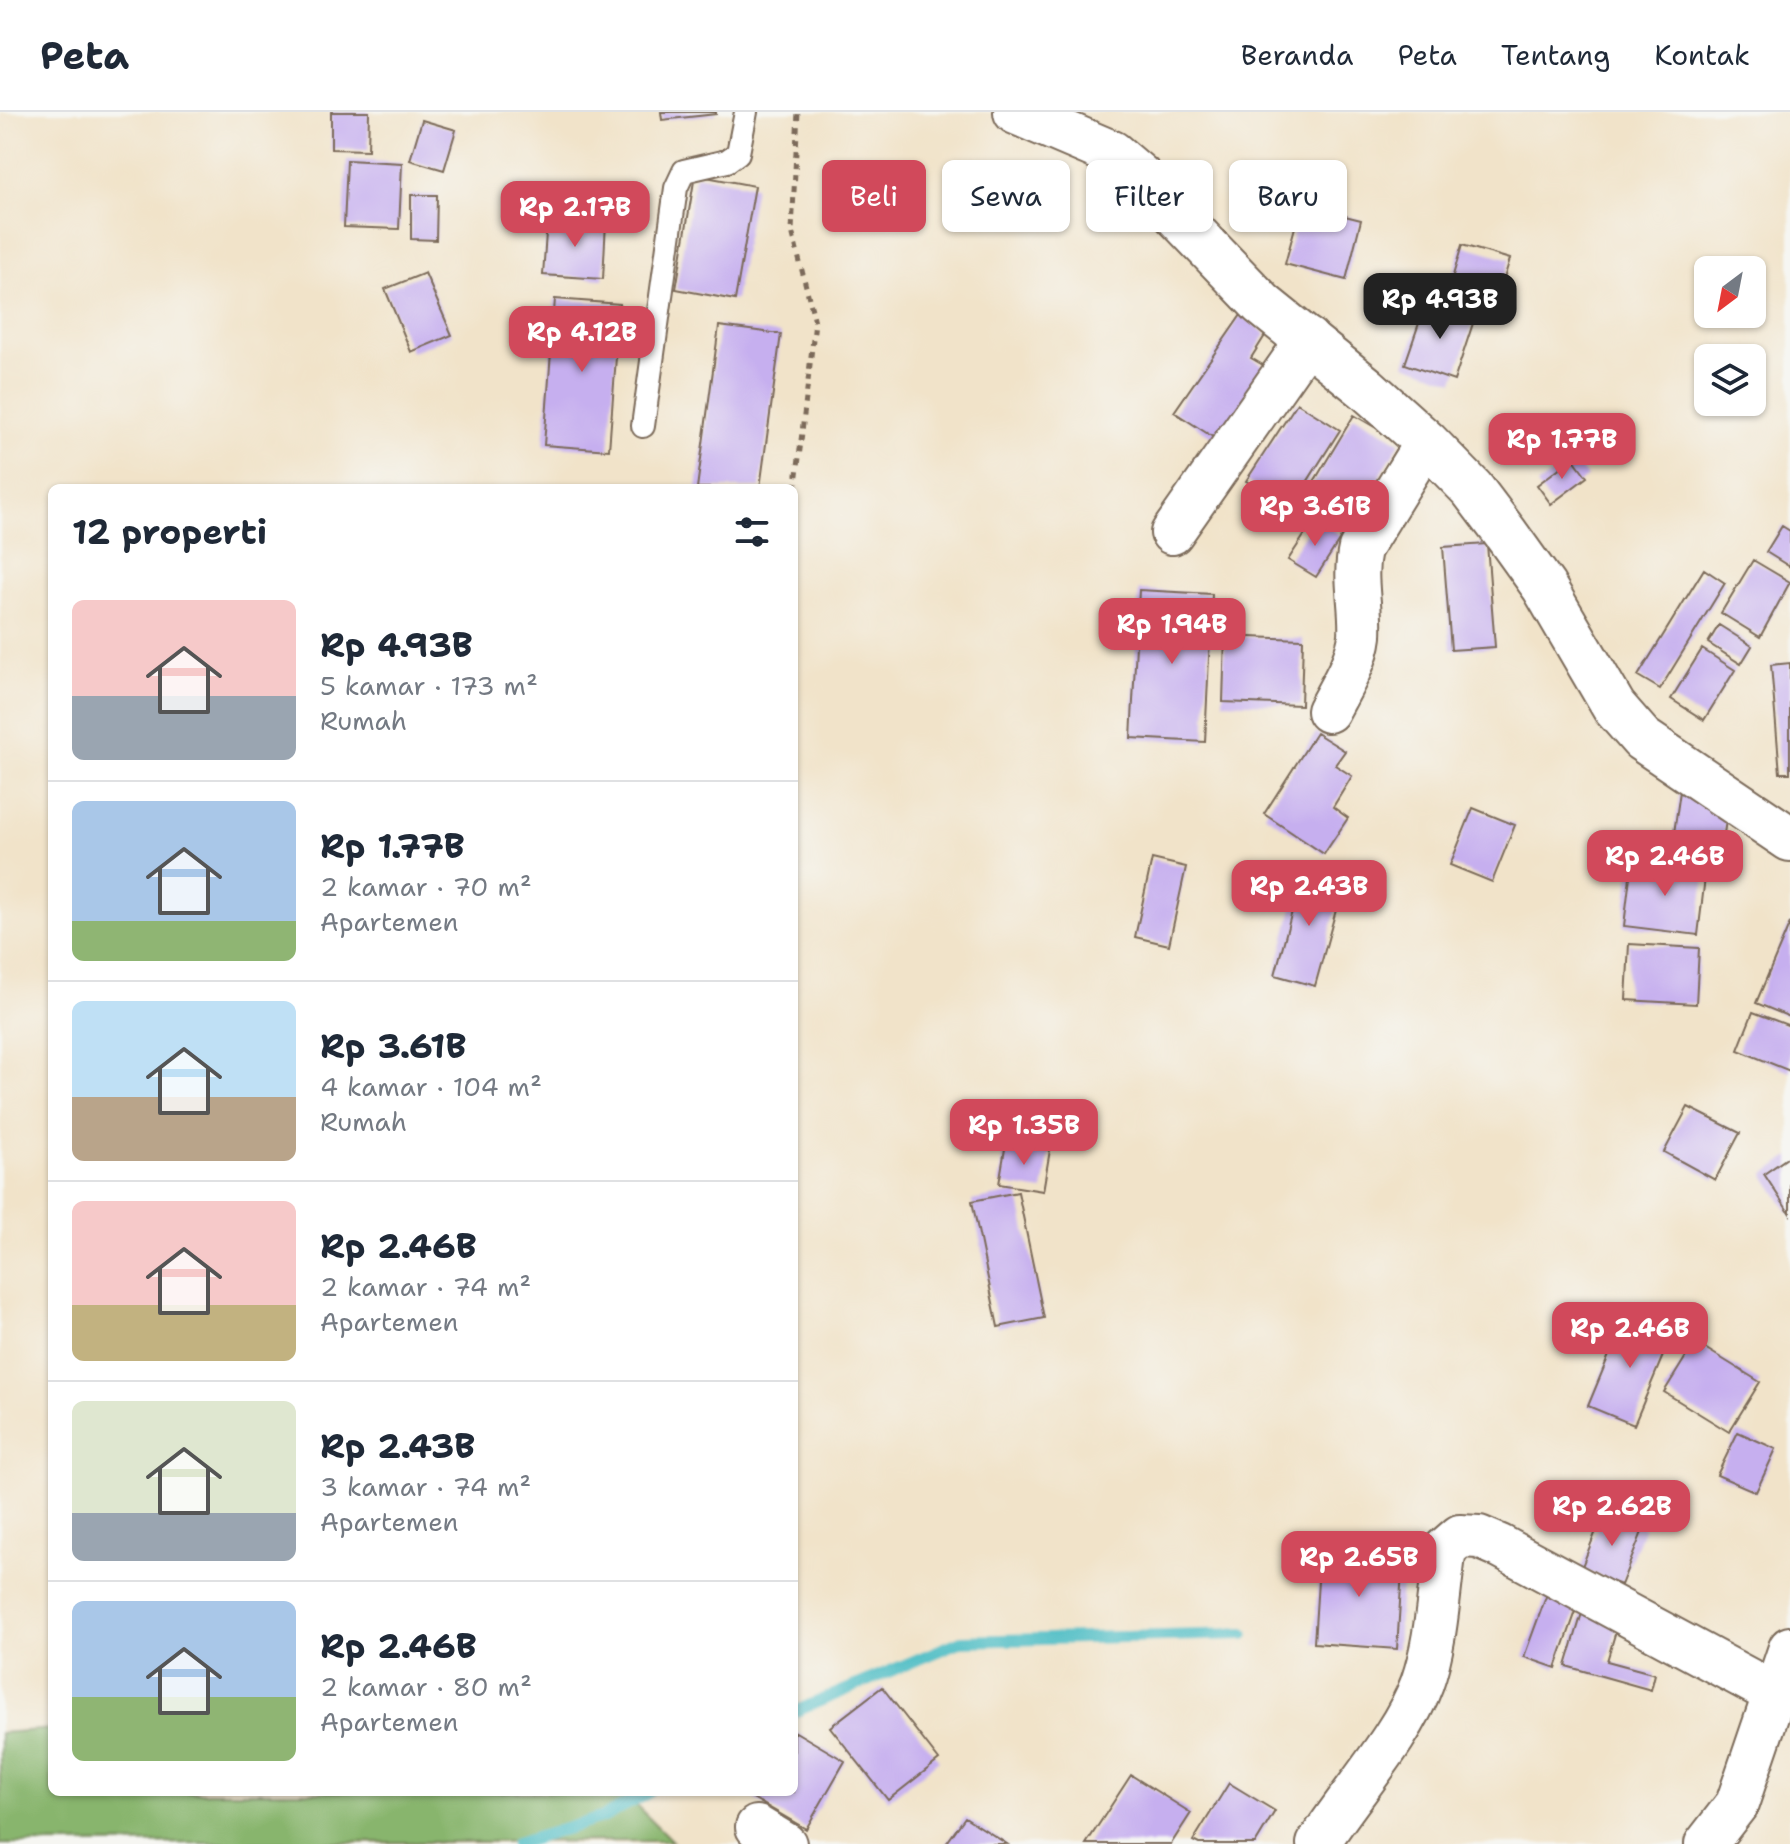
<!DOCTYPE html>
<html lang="id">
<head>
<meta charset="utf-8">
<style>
  body { margin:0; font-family:"Shantell Sans",sans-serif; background:#f2f2f3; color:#1f2937; height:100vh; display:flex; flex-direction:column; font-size:30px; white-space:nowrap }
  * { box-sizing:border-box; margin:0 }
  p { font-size:26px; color:#747a83 }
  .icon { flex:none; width:44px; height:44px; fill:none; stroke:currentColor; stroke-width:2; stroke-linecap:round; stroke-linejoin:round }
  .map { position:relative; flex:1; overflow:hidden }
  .side { position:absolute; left:48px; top:372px; width:750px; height:1312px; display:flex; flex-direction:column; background:#fff; border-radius:12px; box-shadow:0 2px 6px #0004 }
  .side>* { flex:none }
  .top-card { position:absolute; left:822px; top:48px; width:760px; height:72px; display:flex; gap:16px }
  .needle { width:52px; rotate:212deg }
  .controls { position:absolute; left:1694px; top:144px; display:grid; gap:16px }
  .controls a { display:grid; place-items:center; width:72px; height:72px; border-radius:12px; background:#fff; box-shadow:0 2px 6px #0004; font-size:40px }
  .price { position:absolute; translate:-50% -68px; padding:0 18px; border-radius:16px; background:#d1495b; color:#fff; font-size:26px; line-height:52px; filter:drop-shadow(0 2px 4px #0008) }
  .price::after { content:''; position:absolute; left:50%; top:48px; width:24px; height:18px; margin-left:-12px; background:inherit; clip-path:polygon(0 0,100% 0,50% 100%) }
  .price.on { background:#222; color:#fff }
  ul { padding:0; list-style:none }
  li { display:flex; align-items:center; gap:24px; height:200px; padding:0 24px }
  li+li { border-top:2px solid #e0e1e3 }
  li span { display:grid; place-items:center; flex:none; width:224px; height:160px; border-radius:12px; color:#555 }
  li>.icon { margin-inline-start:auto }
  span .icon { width:96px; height:96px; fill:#fffc; stroke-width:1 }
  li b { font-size:34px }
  h2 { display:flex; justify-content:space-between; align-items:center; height:96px; padding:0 24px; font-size:34px }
  .tag { padding:0 28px; border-radius:12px; background:#fff; box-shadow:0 2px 6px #0004; font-size:28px; line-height:72px }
  .tag.on { background:#d1495b; color:#fff }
  header { display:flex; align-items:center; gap:48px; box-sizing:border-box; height:112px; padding:0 40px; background:#fff; border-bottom:2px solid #e0e1e3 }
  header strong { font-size:38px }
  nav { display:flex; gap:44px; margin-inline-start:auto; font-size:28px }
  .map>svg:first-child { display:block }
</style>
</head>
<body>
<header>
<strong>Peta</strong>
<nav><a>Beranda</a><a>Peta</a><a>Tentang</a><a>Kontak</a></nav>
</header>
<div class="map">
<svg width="1790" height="1732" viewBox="0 0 1790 1732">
  <rect width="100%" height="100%" fill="#f6f6f2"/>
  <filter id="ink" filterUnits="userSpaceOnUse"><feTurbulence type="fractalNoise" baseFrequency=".0125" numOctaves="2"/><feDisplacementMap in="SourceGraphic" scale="16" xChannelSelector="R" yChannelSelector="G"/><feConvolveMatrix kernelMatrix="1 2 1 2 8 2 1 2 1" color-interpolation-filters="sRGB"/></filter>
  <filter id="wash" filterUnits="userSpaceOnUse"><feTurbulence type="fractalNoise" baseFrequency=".006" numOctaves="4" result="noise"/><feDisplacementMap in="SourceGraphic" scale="32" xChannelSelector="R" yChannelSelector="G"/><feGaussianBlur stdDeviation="1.8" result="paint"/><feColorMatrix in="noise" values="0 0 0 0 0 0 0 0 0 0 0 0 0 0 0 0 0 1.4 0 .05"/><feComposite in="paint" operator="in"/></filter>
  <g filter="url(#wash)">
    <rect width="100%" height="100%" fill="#f1e3c9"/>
    <path fill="#88b56d" stroke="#627046" stroke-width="2" d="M 52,1617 L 52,1680 L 623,1680 L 672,1729 L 0,1732 L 0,1621 Z"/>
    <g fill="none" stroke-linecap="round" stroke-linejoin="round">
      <path stroke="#4ebdc5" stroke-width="12" d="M 794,1600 L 961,1529 L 1244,1522
        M 516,1732 L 604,1705 L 649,1680"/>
    </g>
    <g id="blocks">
      <path fill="#c6afef" d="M 331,0 L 369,0 L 368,38 L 331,37 Z
        M 661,0 L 716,0 L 716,2 L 662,8 Z
        M 422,8 L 456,18 L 444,58 L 410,48 Z
        M 347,48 L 402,51 L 399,117 L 344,115 Z
        M 695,63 L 755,74 L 735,188 L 676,177 Z
        M 411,83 L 437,83 L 436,128 L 411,127 Z
        M 1301,93 L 1361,108 L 1346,168 L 1285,152 Z
        M 547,107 L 606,110 L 603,167 L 543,163 Z
        M 1462,133 L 1510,147 L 1493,202 L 1446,187 Z
        M 425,161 L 452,223 L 411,240 L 385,177 Z
        M 555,187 L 620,192 L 609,338 L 544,333 Z
        M 1427,188 L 1475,205 L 1454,269 L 1405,252 Z
        M 1241,203 L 1266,222 L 1251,246 L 1268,256 L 1219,329 L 1174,300 Z
        M 719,214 L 781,222 L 760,376 L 697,376 Z
        M 1297,291 L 1340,318 L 1290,397 L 1246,369 Z
        M 1354,303 L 1400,330 L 1346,421 L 1300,393 Z
        M 1573,346 L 1587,365 L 1551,392 L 1537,373 Z
        M 1315,407 L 1342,424 L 1316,465 L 1288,448 Z
        M 1782,414 L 1790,419 L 1790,455 L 1766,440 Z
        M 1487,432 L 1495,535 L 1451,538 L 1443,435 Z
        M 1753,448 L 1790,470 L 1760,525 L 1721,501 Z
        M 1704,457 L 1725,471 L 1660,577 L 1638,564 Z
        M 1139,478 L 1212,482 L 1205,630 L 1131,626 Z
        M 1719,513 L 1752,534 L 1741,552 L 1708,531 Z
        M 1225,524 L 1303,527 L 1301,593 L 1223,590 Z
        M 1702,537 L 1735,558 L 1704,608 L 1671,587 Z
        M 1790,551 L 1790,661 L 1780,661 L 1771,553 Z
        M 1316,621 L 1345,639 L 1335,653 L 1352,664 L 1333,695 L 1348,706 L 1324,742 L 1264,702 Z
        M 1680,679 L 1729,687 L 1723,729 L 1674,721 Z
        M 1473,696 L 1515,713 L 1492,770 L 1450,753 Z
        M 1152,747 L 1186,755 L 1169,833 L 1135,825 Z
        M 1632,748 L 1706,757 L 1698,823 L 1624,814 Z
        M 1303,758 L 1344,769 L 1315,874 L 1275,863 Z
        M 1790,811 L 1790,905 L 1756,891 Z
        M 1629,832 L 1699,836 L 1696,892 L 1626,888 Z
        M 1753,900 L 1790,914 L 1790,959 L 1738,938 Z
        M 1688,995 L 1740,1021 L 1715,1068 L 1664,1040 Z
        M 1006,1031 L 1050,1038 L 1043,1079 L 999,1072 Z
        M 1790,1044 L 1790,1102 L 1764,1062 Z
        M 1018,1080 L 1044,1206 L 998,1215 L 972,1089 Z
        M 1626,1202 L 1672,1222 L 1634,1313 L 1588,1294 Z
        M 1695,1230 L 1760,1270 L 1729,1320 L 1664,1280 Z
        M 1738,1320 L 1776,1337 L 1756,1380 L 1717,1363 Z
        M 1604,1399 L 1644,1415 L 1621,1473 L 1581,1457 Z
        M 1320,1438 L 1403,1443 L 1397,1537 L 1314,1531 Z
        M 1551,1471 L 1582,1482 L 1556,1556 L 1524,1545 Z
        M 1585,1491 L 1621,1502 L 1607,1549 L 1655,1562 L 1651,1578 L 1566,1554 Z
        M 882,1575 L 939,1648 L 888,1688 L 830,1615 Z
        M 794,1619 L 845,1649 L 806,1717 L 751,1685 L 754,1680 L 794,1680 Z
        M 1131,1663 L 1191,1701 L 1171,1732 L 1086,1732 Z
        M 1229,1671 L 1275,1699 L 1255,1732 L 1199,1732 L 1193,1729 Z
        M 965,1705 L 1007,1732 L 946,1732 Z"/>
    </g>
  </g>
  <g filter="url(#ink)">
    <use href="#blocks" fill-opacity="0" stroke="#7b6b5a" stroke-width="2"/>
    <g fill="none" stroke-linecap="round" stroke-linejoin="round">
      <defs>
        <path id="service" d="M 643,314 L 676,76 L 684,59 L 727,49 L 738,41 L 746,0"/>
        <path id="minor" d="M 1172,421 L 1308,227
          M 1328,599 C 1340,576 1357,550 1360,524 C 1362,494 1353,466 1360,437 L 1426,330
          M 757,1715 L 785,1732
          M 1318,1732 C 1349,1683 1403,1624 1422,1571 C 1437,1528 1438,1482 1445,1437 L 1460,1424 L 1479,1425 L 1500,1434 L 1777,1583
          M 1706,1732 L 1737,1692 L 1790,1536"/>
        <path id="tertiary" d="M 1016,0 L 1112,41 L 1139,64 L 1262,192 L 1366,276 L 1426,330 L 1472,377 L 1506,422 L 1544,475 L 1614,595 L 1642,627 L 1790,727"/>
      </defs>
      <use href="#service" stroke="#7b6b5a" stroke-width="26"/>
      <use href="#minor" stroke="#7b6b5a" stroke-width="46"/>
      <use href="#tertiary" stroke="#7b6b5a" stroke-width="48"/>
      <path stroke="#7b6b5a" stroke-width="5" stroke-dasharray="6 6" stroke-linecap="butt" d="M 794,388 L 815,210 L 792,119 L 798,0"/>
      <use href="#service" stroke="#fff" stroke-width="22"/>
      <use href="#minor" stroke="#fff" stroke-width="42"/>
      <use href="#tertiary" stroke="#fff" stroke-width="44"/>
    </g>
  </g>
</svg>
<div class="controls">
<a><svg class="needle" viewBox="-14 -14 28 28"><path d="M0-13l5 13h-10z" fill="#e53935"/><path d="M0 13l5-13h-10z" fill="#747a83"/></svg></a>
<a><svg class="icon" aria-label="layers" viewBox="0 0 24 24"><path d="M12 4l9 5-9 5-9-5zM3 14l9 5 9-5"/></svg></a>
</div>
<b class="price" style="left:575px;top:137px">Rp 2.17B</b>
<b class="price on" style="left:1440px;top:229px">Rp 4.93B</b>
<b class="price" style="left:582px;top:262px">Rp 4.12B</b>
<b class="price" style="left:1562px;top:369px">Rp 1.77B</b>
<b class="price" style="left:1315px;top:436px">Rp 3.61B</b>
<b class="price" style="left:1172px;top:554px">Rp 1.94B</b>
<b class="price" style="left:1665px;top:786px">Rp 2.46B</b>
<b class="price" style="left:1309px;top:816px">Rp 2.43B</b>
<b class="price" style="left:1024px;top:1055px">Rp 1.35B</b>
<b class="price" style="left:1630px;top:1258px">Rp 2.46B</b>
<b class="price" style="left:1612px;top:1436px">Rp 2.62B</b>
<b class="price" style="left:1359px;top:1487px">Rp 2.65B</b>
<div class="top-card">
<a class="tag on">Beli</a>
<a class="tag">Sewa</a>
<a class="tag">Filter</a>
<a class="tag">Baru</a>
</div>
<section class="side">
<h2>12 properti<svg class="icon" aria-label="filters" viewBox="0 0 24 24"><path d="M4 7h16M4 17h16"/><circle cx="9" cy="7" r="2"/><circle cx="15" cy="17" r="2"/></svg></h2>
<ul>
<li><span style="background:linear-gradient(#f6c9c9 60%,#9aa5b1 0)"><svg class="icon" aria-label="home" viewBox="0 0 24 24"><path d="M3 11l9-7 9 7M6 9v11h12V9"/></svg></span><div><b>Rp 4.93B</b><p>5 kamar · 173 m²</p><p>Rumah</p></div></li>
<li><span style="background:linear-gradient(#a9c7e8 75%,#8fb573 0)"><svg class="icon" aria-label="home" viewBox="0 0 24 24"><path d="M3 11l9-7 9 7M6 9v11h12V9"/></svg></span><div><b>Rp 1.77B</b><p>2 kamar · 70 m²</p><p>Apartemen</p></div></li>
<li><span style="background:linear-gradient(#bfe0f5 60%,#b9a48a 0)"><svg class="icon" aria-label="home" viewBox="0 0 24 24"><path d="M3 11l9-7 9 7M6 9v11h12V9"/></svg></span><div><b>Rp 3.61B</b><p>4 kamar · 104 m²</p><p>Rumah</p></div></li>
<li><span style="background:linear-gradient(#f6c9c9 65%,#c2b280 0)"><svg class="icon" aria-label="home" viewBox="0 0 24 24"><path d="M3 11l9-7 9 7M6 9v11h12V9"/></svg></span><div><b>Rp 2.46B</b><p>2 kamar · 74 m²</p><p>Apartemen</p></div></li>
<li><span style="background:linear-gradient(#dfe7d0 70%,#9aa5b1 0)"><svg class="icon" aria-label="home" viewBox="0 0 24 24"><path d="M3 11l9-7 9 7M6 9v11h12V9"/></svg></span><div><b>Rp 2.43B</b><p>3 kamar · 74 m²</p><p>Apartemen</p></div></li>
<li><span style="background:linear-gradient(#a9c7e8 60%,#8fb573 0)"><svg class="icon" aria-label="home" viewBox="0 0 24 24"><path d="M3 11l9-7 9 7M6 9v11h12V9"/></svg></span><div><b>Rp 2.46B</b><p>2 kamar · 80 m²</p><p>Apartemen</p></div></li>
</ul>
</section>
</div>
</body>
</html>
